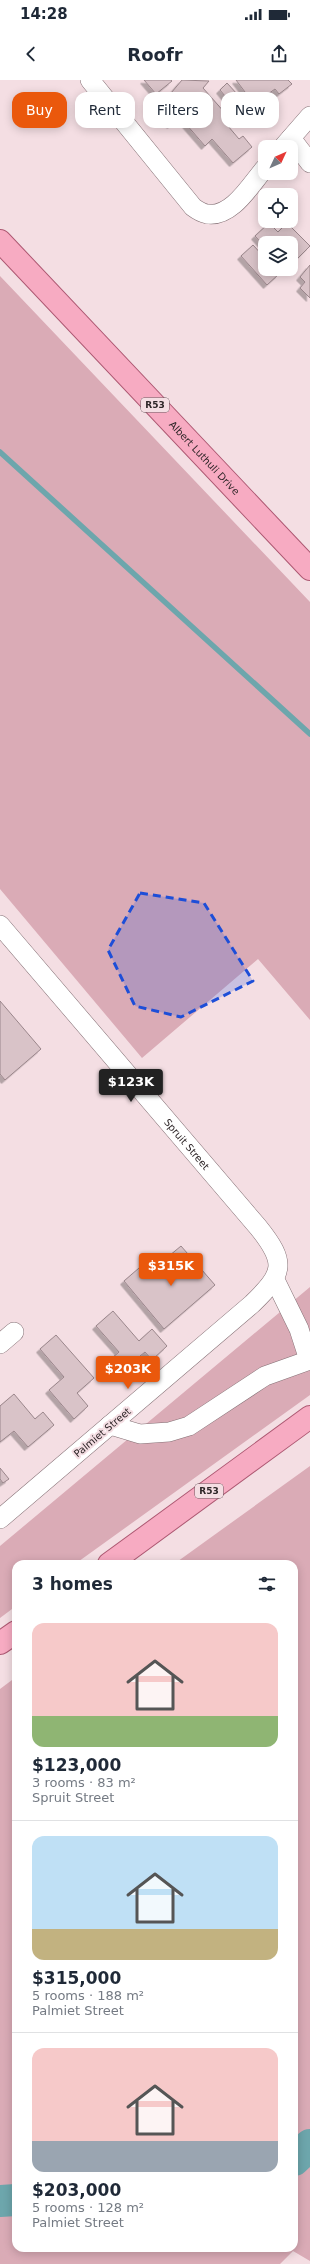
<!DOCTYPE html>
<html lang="en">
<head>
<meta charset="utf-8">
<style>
  body { margin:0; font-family:"DejaVu Sans",sans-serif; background:#f2f2f3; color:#1f2937; height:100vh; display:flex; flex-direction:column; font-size:15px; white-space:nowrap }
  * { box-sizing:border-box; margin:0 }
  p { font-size:13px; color:#747a83 }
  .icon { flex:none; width:22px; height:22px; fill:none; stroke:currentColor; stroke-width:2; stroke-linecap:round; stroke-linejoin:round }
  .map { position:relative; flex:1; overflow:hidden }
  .sheet { position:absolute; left:12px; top:1480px; width:286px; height:692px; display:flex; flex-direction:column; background:#fff; border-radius:12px; box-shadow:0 2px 10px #0003 }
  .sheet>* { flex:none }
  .guide { position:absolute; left:12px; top:12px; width:286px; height:36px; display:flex; gap:8px }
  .needle { width:26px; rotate:46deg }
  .tools { position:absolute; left:258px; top:60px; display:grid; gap:8px }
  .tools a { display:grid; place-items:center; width:40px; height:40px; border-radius:8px; background:#fff; box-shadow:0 2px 10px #0003; font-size:20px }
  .price { position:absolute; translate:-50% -34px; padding:0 9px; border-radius:4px; background:#ea580c; color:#fff; font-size:13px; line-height:26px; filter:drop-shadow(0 1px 2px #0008) }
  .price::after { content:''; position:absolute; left:50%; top:24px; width:12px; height:9px; margin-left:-6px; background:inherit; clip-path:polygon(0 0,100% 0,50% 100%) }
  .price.current { background:#222; color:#fff }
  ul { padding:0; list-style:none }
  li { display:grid; align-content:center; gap:8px; height:212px; padding:0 20px }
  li+li { border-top:1px solid #e0e1e3 }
  li span { display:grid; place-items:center; height:124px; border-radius:12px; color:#555 }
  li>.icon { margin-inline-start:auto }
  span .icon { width:72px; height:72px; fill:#fffc; stroke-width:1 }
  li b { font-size:17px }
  h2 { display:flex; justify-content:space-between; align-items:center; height:48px; padding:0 20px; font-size:17px }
  .chip { padding:0 14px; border-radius:12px; background:#fff; box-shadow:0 2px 10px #0003; font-size:14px; line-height:36px }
  .chip.current { background:#ea580c; color:#fff }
  .status { display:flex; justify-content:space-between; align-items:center; height:28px; padding:0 20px; background:#fff; direction:ltr }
  .status svg { height:11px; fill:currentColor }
  header { display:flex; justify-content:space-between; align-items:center; height:52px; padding:0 20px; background:#fff; font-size:18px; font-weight:700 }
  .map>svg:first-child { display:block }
</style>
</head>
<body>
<div class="status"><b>14:28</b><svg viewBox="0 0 49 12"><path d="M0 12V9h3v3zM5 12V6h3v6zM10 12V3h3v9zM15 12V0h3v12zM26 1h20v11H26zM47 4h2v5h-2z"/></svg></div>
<header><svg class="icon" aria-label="back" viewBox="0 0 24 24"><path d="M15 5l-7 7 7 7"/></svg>Roofr<svg class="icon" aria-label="share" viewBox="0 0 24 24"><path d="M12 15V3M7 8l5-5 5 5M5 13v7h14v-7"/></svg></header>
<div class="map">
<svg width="310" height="2184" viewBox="0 0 310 2184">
  <defs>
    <filter id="shadow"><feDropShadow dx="-3.5" dy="3.5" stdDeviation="0" flood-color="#0004"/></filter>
  </defs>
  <rect width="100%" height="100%" fill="#f4dee3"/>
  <path fill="#daabb6" d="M 0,196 L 310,522 L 310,940 L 258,879 L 142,978 L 0,809 Z
    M 310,1207 L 310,1315 L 75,1484 L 16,1484 L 16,1526 L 0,1538 L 0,1466 Z
    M 310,1386 L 310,2181 L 293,2171 L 280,2184 L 0,2184 L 0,1609 L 16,1597 L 16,2168 L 294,2168 L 294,1484 L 174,1484 Z"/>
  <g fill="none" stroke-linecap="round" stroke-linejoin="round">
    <path stroke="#6da6ac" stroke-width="5.5" d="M 0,372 L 310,654"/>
    <path stroke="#6da6ac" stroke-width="32" d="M 294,2080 L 310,2065
      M 0,2121 L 16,2120"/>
  </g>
  <path fill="#d9c3c8" stroke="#9a868b" filter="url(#shadow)" d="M 144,0 L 171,0 L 172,1 L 156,14 Z
    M 182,0 L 209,1 L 203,8 L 233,42 L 228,46 L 239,59 L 243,56 L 252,67 L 233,83 L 212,59 L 205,66 L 179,36 L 171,45 L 155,32 Z
    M 236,0 L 288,0 L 292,4 L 279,14 L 275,9 L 254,24 Z
    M 227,3 L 238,15 L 230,22 L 220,10 Z
    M 269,143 L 278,152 L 287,143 L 310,166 L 293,183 L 291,181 L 291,163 L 273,163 L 271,161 L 265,163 L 265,167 L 255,156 Z
    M 253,165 L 265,178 L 265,189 L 275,189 L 279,194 L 267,205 L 241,176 Z
    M 310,185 L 310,218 L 300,208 L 305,202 L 300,197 Z
    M 0,921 L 41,969 L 5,1000 L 0,994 Z
    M 181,1166 L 215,1205 L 164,1249 L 124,1201 L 139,1188 L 145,1196 Z
    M 113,1231 L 139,1261 L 152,1249 L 167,1266 L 152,1280 L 145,1272 L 123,1290 L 112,1278 L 119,1272 L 96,1246 Z
    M 56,1255 L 94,1298 L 77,1313 L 88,1326 L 74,1339 L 49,1310 L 64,1297 L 40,1269 Z
    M 14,1314 L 35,1339 L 43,1332 L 54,1345 L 28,1367 L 14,1351 L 0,1362 L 0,1326 Z
    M 0,1388 L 9,1399 L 3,1403 L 0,1399 Z"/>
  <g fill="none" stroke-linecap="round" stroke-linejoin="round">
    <defs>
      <g id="minor">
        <path d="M 90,0 L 193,127 C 197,130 202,133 207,134 C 232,138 251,104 265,88"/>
        <path d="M 291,58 L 310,83"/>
        <path d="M 283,67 L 310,36"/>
        <path id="s1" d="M 0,845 L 258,1147 C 287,1183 284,1193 252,1224 L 0,1439"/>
        <path d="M 275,1200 L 299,1249 L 309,1280"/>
        <path d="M 0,1264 L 14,1252"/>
        <path d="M 110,1345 L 140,1354 L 169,1352 L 189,1346 L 265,1296 L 310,1280"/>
      </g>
      <g id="major">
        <path id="s2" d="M 0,161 L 310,489"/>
        <path d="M 109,1484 L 310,1337"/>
        <path d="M 0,1563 L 16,1552"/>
      </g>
    </defs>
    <use href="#minor" stroke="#847075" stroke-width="20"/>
    <use href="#major" stroke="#ad5872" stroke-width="24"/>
    <use href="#minor" stroke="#fff" stroke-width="19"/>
    <use href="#major" stroke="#f7abc2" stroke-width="22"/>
  </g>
  <path fill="#1d4ed8" fill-opacity="0.2" stroke="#1d4ed8" stroke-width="3" stroke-dasharray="8 5" stroke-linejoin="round" d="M 140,813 L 204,823 L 253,901 L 181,937 L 135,926 L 108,870 Z"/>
  <g text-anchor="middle" stroke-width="4" stroke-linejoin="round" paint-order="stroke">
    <g fill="#f4dee3" stroke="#695d60" stroke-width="1">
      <rect x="141" y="318" width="28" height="14" rx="3"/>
      <rect x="195" y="1404" width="28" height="14" rx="3"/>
    </g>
    <g font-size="9" font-weight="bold" fill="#2e2628">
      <text x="155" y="328">R53</text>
      <text x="209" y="1414">R53</text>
    </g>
    <g font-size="10" fill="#2e2628" stroke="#f4dee3">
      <text dy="4" stroke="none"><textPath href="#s2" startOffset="298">Albert Luthuli Drive</textPath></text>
      <text dy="4" stroke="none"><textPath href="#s1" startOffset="288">Spruit Street</textPath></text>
      <text transform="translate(102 1352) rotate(-40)" y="4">Palmiet Street</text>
    </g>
  </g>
</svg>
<div class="tools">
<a><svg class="needle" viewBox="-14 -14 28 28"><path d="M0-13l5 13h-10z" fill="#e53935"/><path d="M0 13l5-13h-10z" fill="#747a83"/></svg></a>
<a><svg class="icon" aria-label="locate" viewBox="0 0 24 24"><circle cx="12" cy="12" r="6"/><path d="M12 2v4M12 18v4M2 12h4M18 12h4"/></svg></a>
<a><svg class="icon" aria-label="layers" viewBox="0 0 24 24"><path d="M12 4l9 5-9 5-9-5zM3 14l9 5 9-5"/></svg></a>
</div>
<b class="price current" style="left:131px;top:1023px">$123K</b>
<b class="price" style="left:171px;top:1207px">$315K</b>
<b class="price" style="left:128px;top:1310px">$203K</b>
<div class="guide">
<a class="chip current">Buy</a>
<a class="chip">Rent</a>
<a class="chip">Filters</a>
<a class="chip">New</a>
</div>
<section class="sheet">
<h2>3 homes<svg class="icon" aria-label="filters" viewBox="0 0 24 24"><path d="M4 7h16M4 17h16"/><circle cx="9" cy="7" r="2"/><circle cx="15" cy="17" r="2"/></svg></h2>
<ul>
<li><span style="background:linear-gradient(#f6c9c9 75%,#8fb573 0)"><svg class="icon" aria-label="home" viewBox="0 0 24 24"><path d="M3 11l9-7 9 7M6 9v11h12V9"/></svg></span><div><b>$123,000</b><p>3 rooms · 83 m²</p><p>Spruit Street</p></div></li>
<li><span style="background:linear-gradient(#bfe0f5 75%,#c2b280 0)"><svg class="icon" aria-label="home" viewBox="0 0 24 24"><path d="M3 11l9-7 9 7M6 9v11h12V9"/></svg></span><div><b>$315,000</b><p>5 rooms · 188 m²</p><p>Palmiet Street</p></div></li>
<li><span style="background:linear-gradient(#f6c9c9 75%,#9aa5b1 0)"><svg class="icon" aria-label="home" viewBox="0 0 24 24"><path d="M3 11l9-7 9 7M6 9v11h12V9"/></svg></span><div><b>$203,000</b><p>5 rooms · 128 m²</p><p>Palmiet Street</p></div></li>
</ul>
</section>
</div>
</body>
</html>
